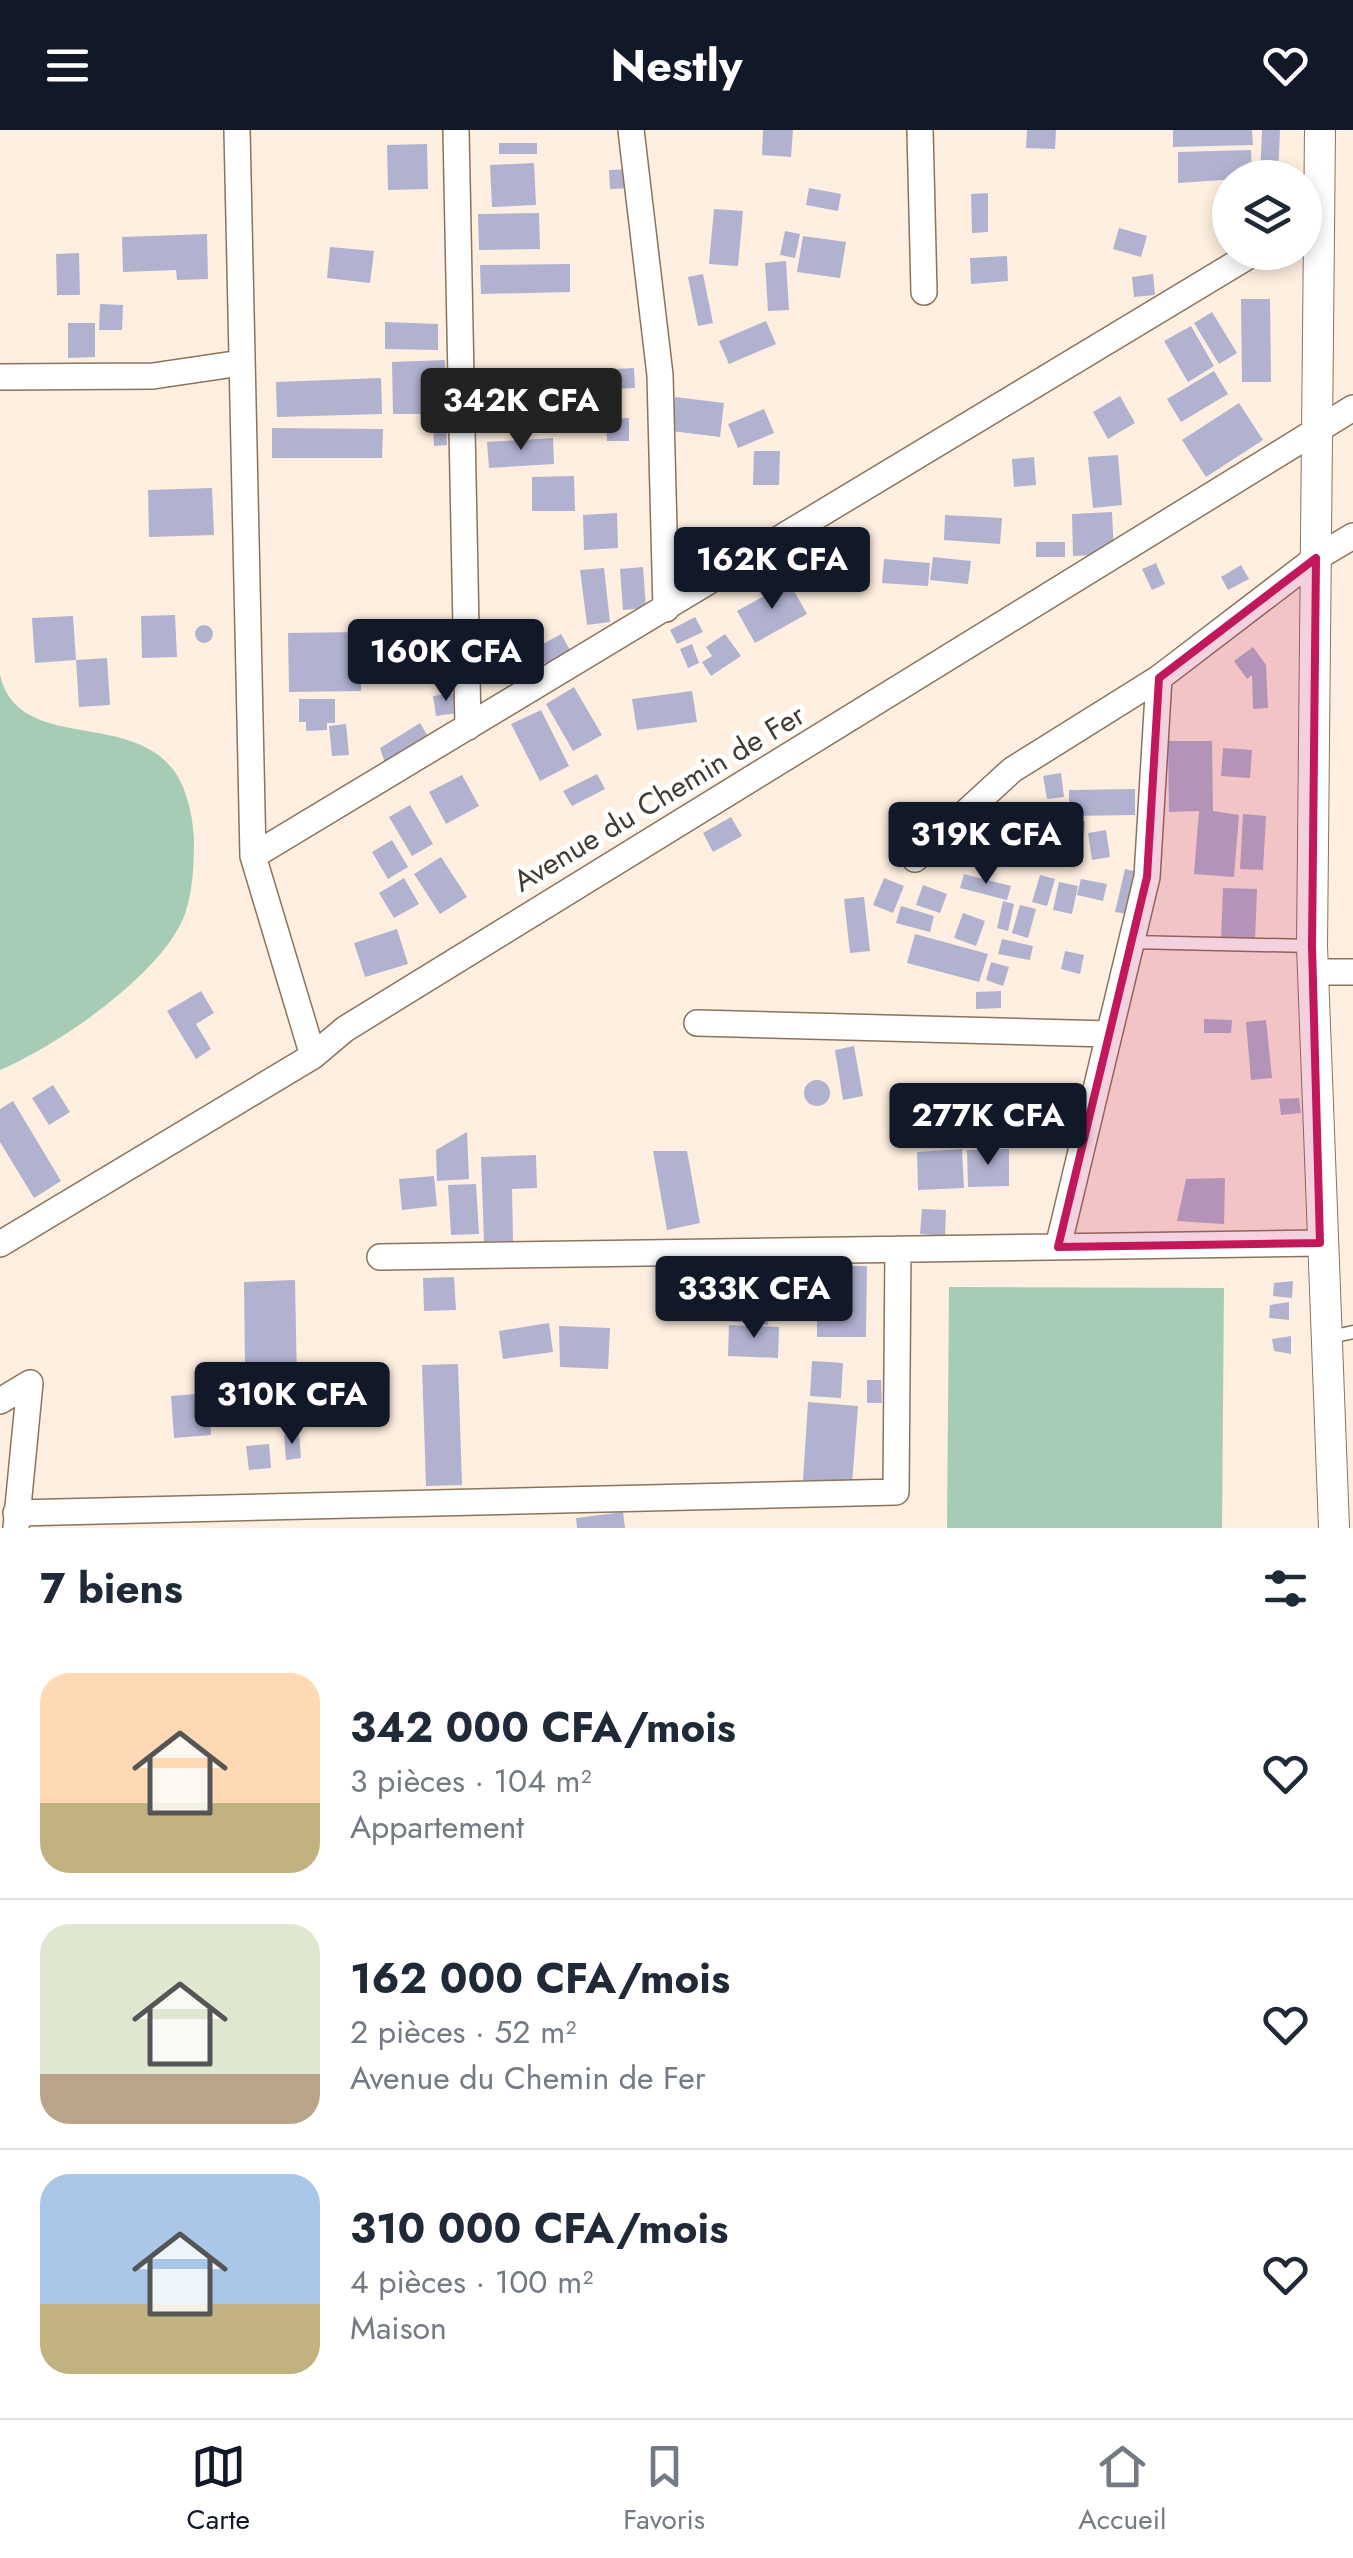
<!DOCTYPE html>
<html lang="fr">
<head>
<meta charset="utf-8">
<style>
  body { margin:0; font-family:Jost,sans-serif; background:#f6f6f7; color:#1f2937; height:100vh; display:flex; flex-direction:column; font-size:38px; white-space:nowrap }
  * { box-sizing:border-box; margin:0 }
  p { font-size:32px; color:#747a83 }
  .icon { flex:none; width:55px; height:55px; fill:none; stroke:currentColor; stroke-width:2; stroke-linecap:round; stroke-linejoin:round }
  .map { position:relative; height:1398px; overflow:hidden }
  .drawer { display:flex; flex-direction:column; background:#fff; flex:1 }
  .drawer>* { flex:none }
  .tools { position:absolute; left:1212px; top:30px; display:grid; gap:20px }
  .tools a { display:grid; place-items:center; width:110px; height:110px; border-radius:50%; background:#fff; box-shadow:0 5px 15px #0003; font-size:50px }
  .price { position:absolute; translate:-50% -85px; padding:0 22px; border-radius:10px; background:#111827; color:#fff; font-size:32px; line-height:65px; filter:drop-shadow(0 2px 5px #0008) }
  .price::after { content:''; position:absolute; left:50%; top:60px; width:30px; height:22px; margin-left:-15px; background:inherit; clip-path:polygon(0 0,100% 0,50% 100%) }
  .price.on { background:#222; color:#fff }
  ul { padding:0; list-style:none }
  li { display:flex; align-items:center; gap:30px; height:250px; padding:0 40px }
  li+li { border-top:2px solid #e0e1e3 }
  li span { display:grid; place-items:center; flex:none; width:280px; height:200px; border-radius:30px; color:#555 }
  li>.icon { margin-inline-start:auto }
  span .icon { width:120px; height:120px; fill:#fffc; stroke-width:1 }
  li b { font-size:42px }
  h2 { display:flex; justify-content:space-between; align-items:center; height:120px; padding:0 40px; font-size:42px }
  header { display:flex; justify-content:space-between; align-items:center; height:130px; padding:0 40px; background:#111827; color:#fff; font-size:45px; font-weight:700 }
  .dock { display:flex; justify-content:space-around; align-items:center; height:140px; border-top:2px solid #e0e1e3; background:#fff; font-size:28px; color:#747a83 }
  .dock a { display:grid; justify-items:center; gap:5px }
  .dock .on { color:#111827 }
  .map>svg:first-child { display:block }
</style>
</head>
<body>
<header><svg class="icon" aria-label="menu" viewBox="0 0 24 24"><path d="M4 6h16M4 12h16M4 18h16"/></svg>Nestly<svg class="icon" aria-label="heart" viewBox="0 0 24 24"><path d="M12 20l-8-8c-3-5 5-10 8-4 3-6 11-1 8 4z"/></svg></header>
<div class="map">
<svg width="1353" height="1398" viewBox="0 0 1353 1398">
  <rect width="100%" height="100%" fill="#feefe0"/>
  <path fill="#a7ccb5" d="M 0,545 C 18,622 125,581 171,637 C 186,654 193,686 194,709 C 194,734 193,760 185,784 C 163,844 57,916 0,940 Z
    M 949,1157 L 1224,1158 L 1222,1398 L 947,1398 Z"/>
  <path fill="#b1b2d0" d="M 763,0 L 793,0 L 791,27 L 762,25 Z
    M 1027,0 L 1056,0 L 1055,19 L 1026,18 Z
    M 1173,0 L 1252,0 L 1253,15 L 1173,17 Z
    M 1262,0 L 1280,0 L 1278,48 L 1260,48 Z
    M 499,13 L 537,13 L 537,24 L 499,24 Z
    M 427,14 L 428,59 L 388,60 L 387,15 Z
    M 1251,20 L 1252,48 L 1178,53 L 1178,22 Z
    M 534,33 L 536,75 L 492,77 L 490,35 Z
    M 632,39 L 633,58 L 610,59 L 609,40 Z
    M 809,58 L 841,64 L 838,81 L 806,75 Z
    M 988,63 L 988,102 L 972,103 L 971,64 Z
    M 714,79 L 743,81 L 738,136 L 709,134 Z
    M 539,83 L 540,119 L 479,120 L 478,84 Z
    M 1119,98 L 1147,106 L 1141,127 L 1113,119 Z
    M 785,101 L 800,104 L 795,128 L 780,125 Z
    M 207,104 L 208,149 L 177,150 L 176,140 L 123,142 L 122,107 Z
    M 803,106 L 846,112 L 840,148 L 797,142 Z
    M 330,117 L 374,121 L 370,153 L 327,148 Z
    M 79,123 L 80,165 L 57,165 L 56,124 Z
    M 1007,126 L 1008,151 L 971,154 L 970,128 Z
    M 786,131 L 789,180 L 768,181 L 765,133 Z
    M 570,134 L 570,162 L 481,164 L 480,135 Z
    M 703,144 L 713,193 L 698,196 L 688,147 Z
    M 1153,144 L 1155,165 L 1134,167 L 1132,147 Z
    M 1241,169 L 1270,169 L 1271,252 L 1242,252 Z
    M 100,174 L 123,175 L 122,200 L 99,200 Z
    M 1212,182 L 1237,223 L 1219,234 L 1194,193 Z
    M 766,191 L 776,214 L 729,234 L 719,211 Z
    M 385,192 L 438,194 L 438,220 L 385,219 Z
    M 68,193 L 95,193 L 95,227 L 68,228 Z
    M 1191,196 L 1214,236 L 1188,252 L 1164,211 Z
    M 445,230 L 446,284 L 393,284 L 392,232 Z
    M 634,238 L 635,258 L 575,261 L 575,241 Z
    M 1214,241 L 1228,264 L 1181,292 L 1167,269 Z
    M 381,248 L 382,284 L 277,287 L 276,252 Z
    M 1120,266 L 1135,293 L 1108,309 L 1093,282 Z
    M 675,267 L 724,273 L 720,307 L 671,301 Z
    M 572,268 L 573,294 L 542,296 L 541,270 Z
    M 1239,273 L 1263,310 L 1206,347 L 1182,310 Z
    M 764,279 L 774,303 L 738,318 L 728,294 Z
    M 629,288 L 629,311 L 607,311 L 606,289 Z
    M 446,290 L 447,315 L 434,316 L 433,291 Z
    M 272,298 L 383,299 L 382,328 L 272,328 Z
    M 553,308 L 554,334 L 489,338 L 487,312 Z
    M 754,321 L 780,321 L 779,355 L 753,355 Z
    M 1118,325 L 1122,375 L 1093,378 L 1088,327 Z
    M 1034,327 L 1036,355 L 1014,357 L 1012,329 Z
    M 574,346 L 575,381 L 532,381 L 532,347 Z
    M 212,358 L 214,405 L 149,407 L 148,360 Z
    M 1112,382 L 1114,424 L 1073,426 L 1072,384 Z
    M 617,383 L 618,418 L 584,420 L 583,385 Z
    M 945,385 L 1002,388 L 1000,414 L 944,410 Z
    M 1036,412 L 1065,412 L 1065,427 L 1036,427 Z
    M 933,427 L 971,431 L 968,454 L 930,450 Z
    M 884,429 L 930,433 L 928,456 L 882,453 Z
    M 1156,433 L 1165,454 L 1152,460 L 1142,439 Z
    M 1241,435 L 1249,449 L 1228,460 L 1221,447 Z
    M 643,437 L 646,478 L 623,480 L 620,439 Z
    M 604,438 L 610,492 L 587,495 L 580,440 Z
    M 789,452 L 807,484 L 755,513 L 737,481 Z
    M 175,485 L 177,527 L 142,528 L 141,486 Z
    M 73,486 L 76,530 L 35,533 L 32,488 Z
    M 695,487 L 703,502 L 677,514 L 670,500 Z
    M195 504a9 9 0 1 1 18 0a9 9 0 1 1-18 0Z
    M 360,502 L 361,561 L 289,562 L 288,503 Z
    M 561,504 L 570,520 L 545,534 L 536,518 Z
    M 725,504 L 741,526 L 711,546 L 702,532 L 712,526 L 706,517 Z
    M 692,514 L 699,533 L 688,538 L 680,519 Z
    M 1253,517 L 1266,535 L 1268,578 L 1253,579 L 1252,545 L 1247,549 L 1234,531 Z
    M 107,528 L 110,575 L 79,577 L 76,530 Z
    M 574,557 L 602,605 L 573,621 L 546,574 Z
    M 692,561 L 697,592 L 637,600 L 632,569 Z
    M 456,563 L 458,583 L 436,586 L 433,566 Z
    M 299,569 L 335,569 L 335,593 L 327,593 L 327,600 L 306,601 L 306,592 L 299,592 Z
    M 541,580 L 569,636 L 540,651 L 511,594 Z
    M 420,593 L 429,608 L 386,636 L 380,618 Z
    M 346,594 L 349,625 L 332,626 L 329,596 Z
    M 1168,611 L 1212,611 L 1213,681 L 1239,685 L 1234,747 L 1194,744 L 1199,681 L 1169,682 Z
    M 1223,618 L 1252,620 L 1250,648 L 1221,646 Z
    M 722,624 L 731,638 L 674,673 L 665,660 Z
    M 1061,643 L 1064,667 L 1047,669 L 1043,646 Z
    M 597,644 L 605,659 L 572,676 L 563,661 Z
    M 462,645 L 479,676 L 446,694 L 429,662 Z
    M 1135,659 L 1135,685 L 1069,686 L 1069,660 Z
    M 410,675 L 433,714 L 412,726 L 389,687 Z
    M 1243,684 L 1266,686 L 1263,740 L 1240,739 Z
    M 731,687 L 742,706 L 713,722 L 703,703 Z
    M 1067,690 L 1085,691 L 1084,705 L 1066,704 Z
    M 1106,700 L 1110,727 L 1092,730 L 1088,703 Z
    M 1016,702 L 1017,724 L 1000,725 L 999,703 Z
    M 959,705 L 979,711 L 970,737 L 951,731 Z
    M 392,710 L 408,737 L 388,749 L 372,722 Z
    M 441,727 L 467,767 L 440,784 L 414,744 Z
    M 1125,739 L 1142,743 L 1133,785 L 1115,782 Z
    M 964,744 L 1011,756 L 1007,770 L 960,758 Z
    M 1040,745 L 1055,749 L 1047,776 L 1032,772 Z
    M 404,748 L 419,774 L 394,788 L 379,763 Z
    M 884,748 L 904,756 L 893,783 L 873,775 Z
    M 1081,749 L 1107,754 L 1103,771 L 1077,765 Z
    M 1059,752 L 1078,756 L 1072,784 L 1053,780 Z
    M 923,755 L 947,764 L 940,783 L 916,775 Z
    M 1223,758 L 1257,759 L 1255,810 L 1221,809 Z
    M 864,767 L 870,821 L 850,823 L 844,769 Z
    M 1003,771 L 1014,774 L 1008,801 L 997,798 Z
    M 1020,775 L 1036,779 L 1028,808 L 1012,803 Z
    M 901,776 L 934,786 L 930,802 L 896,793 Z
    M 963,783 L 985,791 L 976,816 L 954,808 Z
    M 397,799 L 408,834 L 365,847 L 354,813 Z
    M 915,804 L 988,824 L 979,852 L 907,833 Z
    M 1002,809 L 1033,816 L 1030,830 L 998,824 Z
    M 1065,821 L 1084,825 L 1080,844 L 1061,839 Z
    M 991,832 L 1009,837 L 1003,856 L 986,850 Z
    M 201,861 L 214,883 L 196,894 L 211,919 L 196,929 L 167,881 Z
    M 1001,861 L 1001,878 L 976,879 L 976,862 Z
    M 1204,889 L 1232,890 L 1231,903 L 1204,903 Z
    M 1266,890 L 1272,948 L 1251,950 L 1246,892 Z
    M 854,916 L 863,966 L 843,970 L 835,920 Z
    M804 963a13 13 0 1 1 26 0a13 13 0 1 1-26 0Z
    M 53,955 L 70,982 L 49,995 L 32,968 Z
    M 1299,968 L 1301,983 L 1281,985 L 1279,969 Z
    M 13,971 L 61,1051 L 34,1068 L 0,1012 L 0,979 Z
    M 467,1002 L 469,1049 L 437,1051 L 436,1020 Z
    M 962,1019 L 964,1058 L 918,1060 L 917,1022 Z
    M 1009,1019 L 1009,1056 L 968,1057 L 967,1020 Z
    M 653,1021 L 687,1021 L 700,1093 L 667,1100 Z
    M 536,1025 L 537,1058 L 512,1059 L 513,1111 L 484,1112 L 481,1027 Z
    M 434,1046 L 437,1076 L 402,1080 L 399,1049 Z
    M 1225,1048 L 1224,1094 L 1177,1091 L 1186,1049 Z
    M 476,1054 L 479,1104 L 451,1105 L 448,1055 Z
    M 922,1079 L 946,1080 L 945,1106 L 920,1104 Z
    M 779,1134 L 781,1154 L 764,1155 L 762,1135 Z
    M 817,1136 L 867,1136 L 866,1207 L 817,1207 Z
    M 743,1137 L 744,1155 L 729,1159 L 731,1138 Z
    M 454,1147 L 456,1180 L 424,1181 L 423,1148 Z
    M 295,1150 L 297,1253 L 281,1255 L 279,1238 L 245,1238 L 244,1152 Z
    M 1293,1151 L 1292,1168 L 1273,1166 L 1274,1153 Z
    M 730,1163 L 770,1167 L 768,1195 L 727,1191 Z
    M 1289,1172 L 1289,1190 L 1269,1188 L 1270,1175 Z
    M 549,1193 L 553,1222 L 503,1229 L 499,1201 Z
    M 729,1195 L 779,1197 L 778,1228 L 728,1226 Z
    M 559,1196 L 610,1198 L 608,1239 L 560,1237 Z
    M 1291,1206 L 1291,1224 L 1274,1221 L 1272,1209 Z
    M 812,1231 L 843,1233 L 841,1268 L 810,1266 Z
    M 458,1234 L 462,1355 L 426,1356 L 422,1235 Z
    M 867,1250 L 881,1250 L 882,1273 L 867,1273 Z
    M 208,1263 L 211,1305 L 174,1308 L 171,1266 Z
    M 808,1272 L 858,1276 L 852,1354 L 803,1350 Z
    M 299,1304 L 301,1328 L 286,1330 L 284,1305 Z
    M 269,1314 L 271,1338 L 249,1340 L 246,1316 Z
    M 623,1382 L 625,1398 L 577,1398 L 576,1388 Z"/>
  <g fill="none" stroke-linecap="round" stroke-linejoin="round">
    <defs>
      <path id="service" d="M 1131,812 L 1310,816
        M 1326,1208 L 1353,1202"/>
      <path id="minor" d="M 237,0 L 253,726 L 313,926
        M 456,0 L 468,597
        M 631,0 L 660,245 L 666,479
        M 920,0 L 924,162
        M 0,247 L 153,246 L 241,233
        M 253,726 L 1255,122
        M 915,729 L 1012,640 L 1159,548 L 1316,428 L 1353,406
        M 1313,842 L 1353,842
        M 697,893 L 1109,904
        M 0,1114 L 313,926 L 345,899 L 1353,278
        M 1058,1117 L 1147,747 L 1159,548
        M 380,1127 L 1320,1113
        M 0,1271 L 30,1253
        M 16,1383 L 896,1362 L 898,1119
        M 16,1397 L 30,1253"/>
      <path id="tertiary" d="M 1320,0 L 1312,816 L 1334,1398"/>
    </defs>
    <use href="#service" stroke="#8a745d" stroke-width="15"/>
    <use href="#minor" stroke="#8a745d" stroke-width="28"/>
    <use href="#tertiary" stroke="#8a745d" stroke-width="32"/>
    <use href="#service" stroke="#fff" stroke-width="12"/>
    <use href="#minor" stroke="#fff" stroke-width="25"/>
    <use href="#tertiary" stroke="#fff" stroke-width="30"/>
  </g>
  <path fill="#c2185b" fill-opacity="0.2" stroke="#c2185b" stroke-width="8" stroke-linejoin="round" d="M 1316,428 L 1312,816 L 1320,1113 L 1058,1117 L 1147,747 L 1159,548 Z"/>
  <g text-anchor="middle" stroke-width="10" stroke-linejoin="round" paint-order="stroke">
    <g font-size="30" fill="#453b31" stroke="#fff">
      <text transform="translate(659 668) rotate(-31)" y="10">Avenue du Chemin de Fer</text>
    </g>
  </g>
</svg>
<div class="tools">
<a><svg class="icon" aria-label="layers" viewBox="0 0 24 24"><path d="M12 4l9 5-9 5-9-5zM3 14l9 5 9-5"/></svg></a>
</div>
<b class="price on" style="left:521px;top:323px">342K CFA</b>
<b class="price" style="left:772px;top:482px">162K CFA</b>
<b class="price" style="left:446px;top:574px">160K CFA</b>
<b class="price" style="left:986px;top:757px">319K CFA</b>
<b class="price" style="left:988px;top:1038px">277K CFA</b>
<b class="price" style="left:754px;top:1211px">333K CFA</b>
<b class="price" style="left:292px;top:1317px">310K CFA</b>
</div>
<section class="drawer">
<h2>7 biens<svg class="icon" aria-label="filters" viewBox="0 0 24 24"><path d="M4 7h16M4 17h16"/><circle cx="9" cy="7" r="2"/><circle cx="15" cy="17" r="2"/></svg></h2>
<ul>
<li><span style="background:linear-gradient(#ffd9b3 65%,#c2b280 0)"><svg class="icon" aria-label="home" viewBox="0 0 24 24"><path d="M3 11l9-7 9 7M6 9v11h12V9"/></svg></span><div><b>342 000 CFA/mois</b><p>3 pièces · 104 m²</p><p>Appartement</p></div><svg class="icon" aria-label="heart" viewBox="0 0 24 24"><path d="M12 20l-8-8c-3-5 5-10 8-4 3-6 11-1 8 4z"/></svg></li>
<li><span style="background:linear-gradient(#dfe7d0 75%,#b9a48a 0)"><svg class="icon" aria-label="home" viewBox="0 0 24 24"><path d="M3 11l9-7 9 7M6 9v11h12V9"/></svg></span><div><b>162 000 CFA/mois</b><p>2 pièces · 52 m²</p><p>Avenue du Chemin de Fer</p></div><svg class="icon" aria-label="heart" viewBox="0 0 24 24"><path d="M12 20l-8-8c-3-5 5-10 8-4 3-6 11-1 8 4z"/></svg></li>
<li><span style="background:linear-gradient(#a9c7e8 65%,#c2b280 0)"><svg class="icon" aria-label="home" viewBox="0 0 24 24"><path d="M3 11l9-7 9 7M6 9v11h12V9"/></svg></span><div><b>310 000 CFA/mois</b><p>4 pièces · 100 m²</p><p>Maison</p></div><svg class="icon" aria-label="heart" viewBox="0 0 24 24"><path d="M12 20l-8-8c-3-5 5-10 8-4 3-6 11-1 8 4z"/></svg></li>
</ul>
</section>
<nav class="dock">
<a class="on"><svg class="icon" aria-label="map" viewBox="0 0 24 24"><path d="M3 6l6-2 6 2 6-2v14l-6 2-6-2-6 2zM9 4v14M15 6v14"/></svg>Carte</a>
<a><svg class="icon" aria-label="saved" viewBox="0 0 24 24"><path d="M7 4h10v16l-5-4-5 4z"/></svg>Favoris</a>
<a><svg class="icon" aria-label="home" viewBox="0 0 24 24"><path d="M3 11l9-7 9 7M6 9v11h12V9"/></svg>Accueil</a>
</nav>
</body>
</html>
